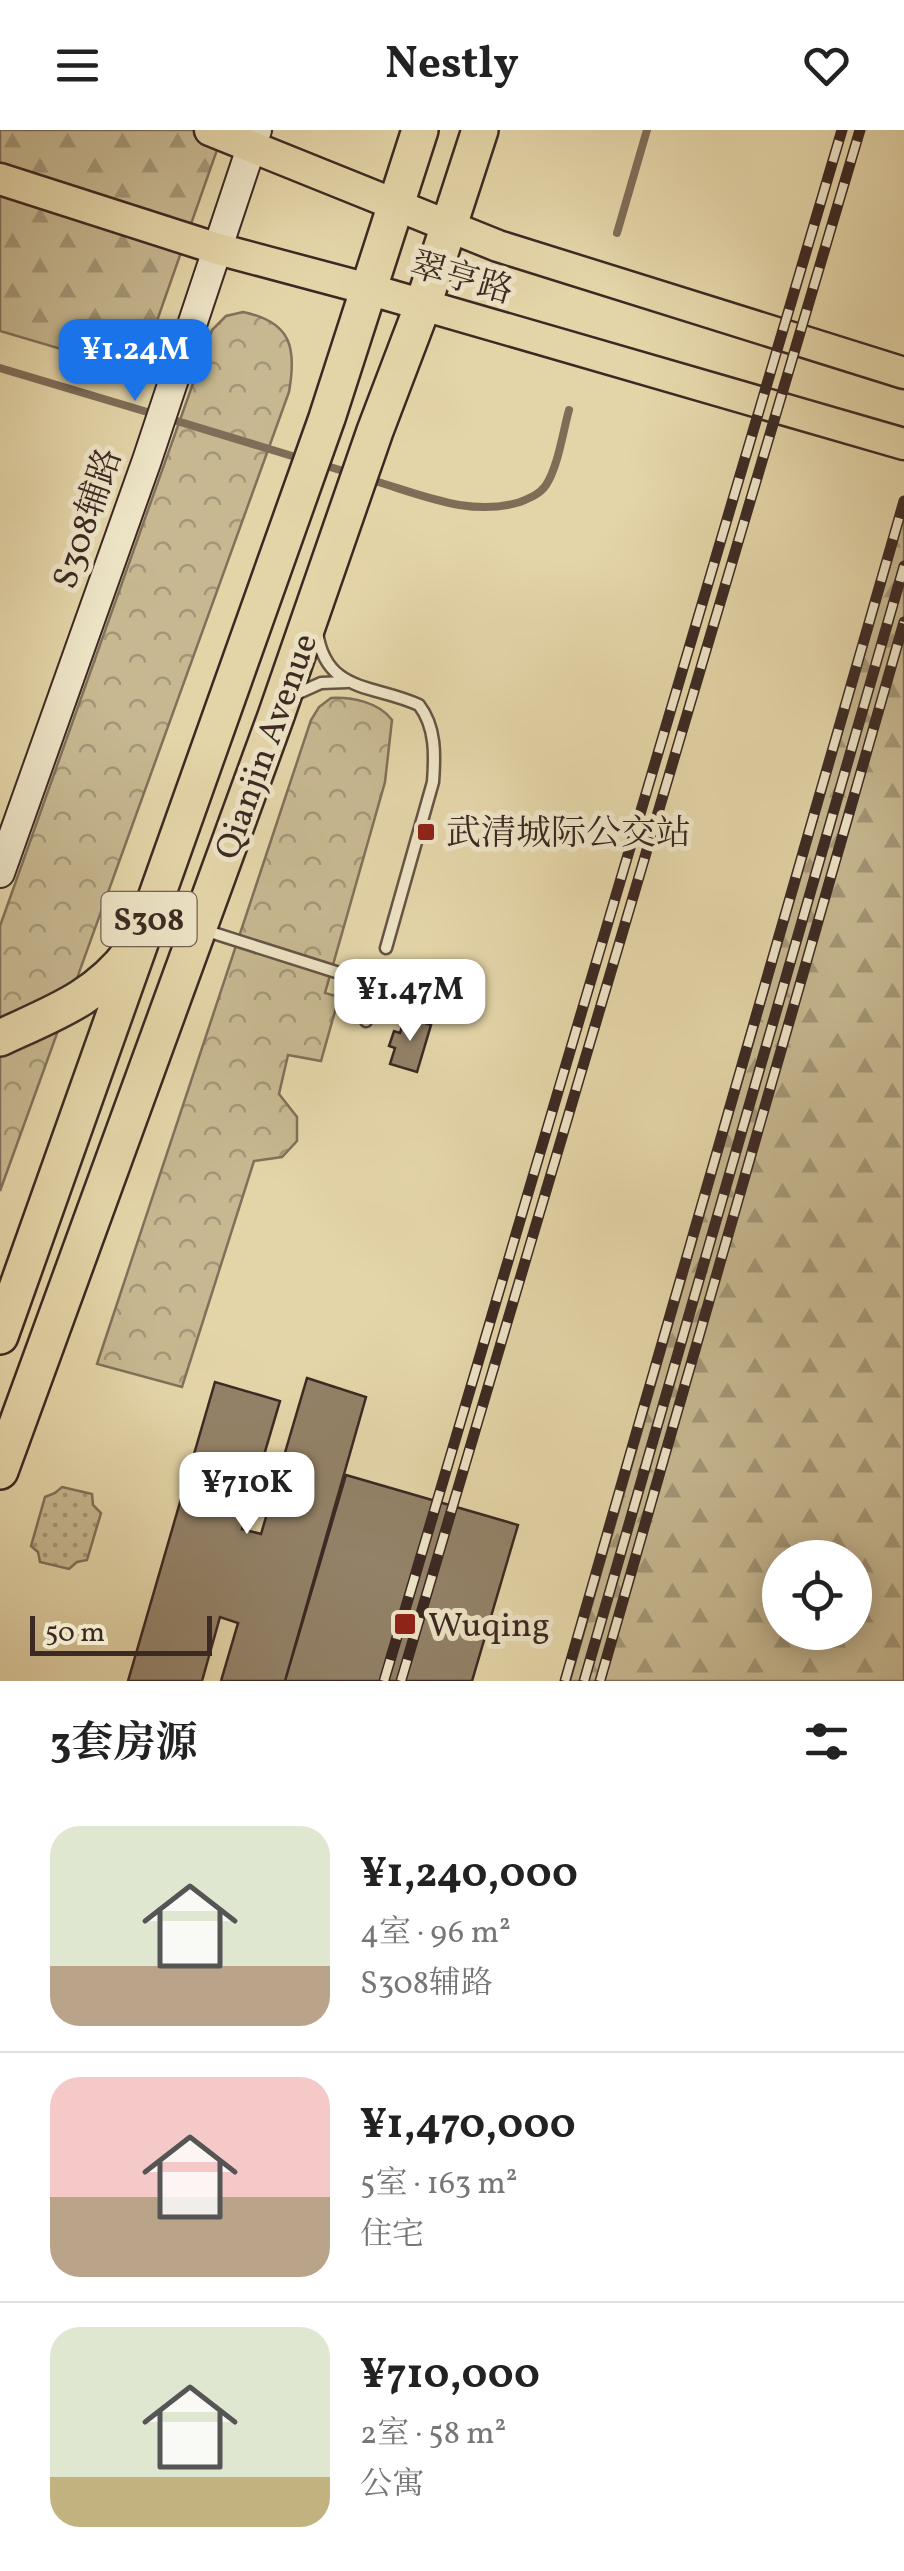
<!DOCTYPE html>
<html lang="zh">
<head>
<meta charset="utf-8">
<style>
  body { margin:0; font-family:Vollkorn,"Noto Serif SC",serif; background:#f6f6f6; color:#222; height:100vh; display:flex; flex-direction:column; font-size:38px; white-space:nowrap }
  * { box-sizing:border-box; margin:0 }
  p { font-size:32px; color:#767676 }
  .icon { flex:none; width:55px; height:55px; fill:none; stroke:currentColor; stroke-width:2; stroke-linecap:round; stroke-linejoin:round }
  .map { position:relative; height:1551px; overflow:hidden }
  .sheet { display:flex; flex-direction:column; background:#fff; flex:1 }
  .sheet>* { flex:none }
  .fabs { position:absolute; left:762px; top:1410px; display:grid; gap:20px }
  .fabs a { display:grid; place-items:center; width:110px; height:110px; border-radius:50%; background:#fff; box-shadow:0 5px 25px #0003; font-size:50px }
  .scale { position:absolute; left:30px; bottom:25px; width:182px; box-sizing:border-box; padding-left:10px; border:5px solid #3c2923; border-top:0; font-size:28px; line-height:35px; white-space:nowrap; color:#3c2923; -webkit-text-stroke:8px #ede4c6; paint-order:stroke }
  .price { position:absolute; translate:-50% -85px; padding:0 22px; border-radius:20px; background:#fff; color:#222; font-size:32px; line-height:65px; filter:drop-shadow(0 2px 5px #0008) }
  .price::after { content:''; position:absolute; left:50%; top:60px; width:30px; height:22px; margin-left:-15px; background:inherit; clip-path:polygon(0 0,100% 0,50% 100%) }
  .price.on { background:#1a73e8; color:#fff }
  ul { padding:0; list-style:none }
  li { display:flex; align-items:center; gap:30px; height:250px; padding:0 50px }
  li+li { border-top:2px solid #e0e0e0 }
  li span { display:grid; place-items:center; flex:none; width:280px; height:200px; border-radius:30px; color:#555 }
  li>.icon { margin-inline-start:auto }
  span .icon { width:120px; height:120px; fill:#fffc; stroke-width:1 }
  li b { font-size:42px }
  h2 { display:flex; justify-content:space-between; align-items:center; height:120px; padding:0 50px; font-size:42px }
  header { display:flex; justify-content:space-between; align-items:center; height:130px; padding:0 50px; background:#fff; font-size:45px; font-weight:700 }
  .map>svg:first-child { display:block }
</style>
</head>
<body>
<header><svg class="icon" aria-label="menu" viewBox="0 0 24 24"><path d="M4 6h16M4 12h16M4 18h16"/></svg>Nestly<svg class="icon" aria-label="heart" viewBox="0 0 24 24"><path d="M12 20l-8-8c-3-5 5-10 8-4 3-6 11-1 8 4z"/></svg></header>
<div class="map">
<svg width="904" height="1551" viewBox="0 0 904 1551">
  <defs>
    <pattern id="grass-dots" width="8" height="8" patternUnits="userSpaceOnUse" patternTransform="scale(2.5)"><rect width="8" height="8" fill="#c7b891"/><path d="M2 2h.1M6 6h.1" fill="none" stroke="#a39676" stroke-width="1.8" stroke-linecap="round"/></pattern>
    <pattern id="forest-firs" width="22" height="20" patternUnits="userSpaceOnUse" patternTransform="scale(2.5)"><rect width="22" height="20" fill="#c7b891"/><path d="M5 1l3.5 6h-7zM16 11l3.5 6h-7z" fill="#a39676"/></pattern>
    <pattern id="park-crowns" width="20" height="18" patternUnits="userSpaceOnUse" patternTransform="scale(2.5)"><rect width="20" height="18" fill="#c7b891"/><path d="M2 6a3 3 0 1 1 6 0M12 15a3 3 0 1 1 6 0" fill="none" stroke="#a39676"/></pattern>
  </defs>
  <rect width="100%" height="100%" fill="#e4d5a8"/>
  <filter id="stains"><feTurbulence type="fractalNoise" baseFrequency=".002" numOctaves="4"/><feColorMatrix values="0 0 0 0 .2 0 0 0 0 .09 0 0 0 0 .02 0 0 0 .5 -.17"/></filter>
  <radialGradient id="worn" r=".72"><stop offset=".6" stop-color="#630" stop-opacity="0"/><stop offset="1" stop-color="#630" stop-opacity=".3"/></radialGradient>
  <path fill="url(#grass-dots)" stroke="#82705a" stroke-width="2.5" d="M 62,1357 L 92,1364 L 93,1375 L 101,1383 L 87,1430 L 77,1432 L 69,1439 L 40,1432 L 38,1422 L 31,1416 L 45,1367 L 55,1363 Z"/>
  <path fill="url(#forest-firs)" stroke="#82705a" stroke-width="2.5" fill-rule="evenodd" d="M 0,0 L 224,0 L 139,242 L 0,201 Z
    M 904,385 L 904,1551 L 570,1551 ZM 780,1428 L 855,1428 L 855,1502 L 780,1502 Z"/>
  <path fill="url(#park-crowns)" stroke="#82705a" stroke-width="2.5" d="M 243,182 C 291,192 297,217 289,262 L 0,1061 L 0,796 L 212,200 L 226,186 Z
    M 331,568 C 352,567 379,572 392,590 L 385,652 L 325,863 L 339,867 L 321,931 L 288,925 L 279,964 L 297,987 L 297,1011 L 282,1027 L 254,1031 L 182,1257 L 97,1234 L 311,590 L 319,577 Z"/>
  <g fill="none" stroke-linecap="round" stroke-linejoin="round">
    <path stroke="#7f6d58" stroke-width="8" d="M 617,103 L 647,0
      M 0,238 L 154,284
      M 167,288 L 302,329
      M 320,334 L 350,343
      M 368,349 C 418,363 469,388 520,372 C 530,368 540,364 546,355 C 558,337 563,301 569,280"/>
  </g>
  <path fill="#938268" stroke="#3c2923" stroke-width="2.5" d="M 405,886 L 431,895 L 417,942 L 390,934 L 395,918 L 389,916 L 394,901 L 400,903 Z
    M 307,1248 L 366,1267 L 285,1551 L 221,1551 L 238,1493 L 220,1487 L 202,1551 L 128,1551 L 215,1252 L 280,1271 L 242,1399 L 261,1404 Z
    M 346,1345 L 518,1395 L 472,1551 L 285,1551 Z"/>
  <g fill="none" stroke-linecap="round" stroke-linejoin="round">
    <defs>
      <path id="lane" d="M 317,502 C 326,564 374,554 419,575 C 436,597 435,625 433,652 L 386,818
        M 292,566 L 321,553 L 347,552
        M 204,800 L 377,855 L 366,891"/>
      <path id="secondary" d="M 0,743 L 147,330 L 257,0"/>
      <path id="primary" d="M 210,0 L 498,116 L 904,243
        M 0,49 L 218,119 L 368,159 L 904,314"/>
      <path id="highway" d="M 0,908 C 51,884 96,869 131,822
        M 0,1206 L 327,288 L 420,0
        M 0,1341 L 276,586 L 375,301 L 423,175 L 480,0"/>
    </defs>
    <use href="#lane" stroke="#665444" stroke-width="15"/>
    <use href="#secondary" stroke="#3c2923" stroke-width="32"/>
    <use href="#primary" stroke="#3c2923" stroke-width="35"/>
    <use href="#highway" stroke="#3c2923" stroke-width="40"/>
    <use href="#lane" stroke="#ede4c6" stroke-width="10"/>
    <use href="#secondary" stroke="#ede4c6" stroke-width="28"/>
    <use href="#primary" stroke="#e4d5a8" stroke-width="30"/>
    <use href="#highway" stroke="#e4d5a8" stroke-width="35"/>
    <defs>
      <path id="rail" d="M 384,1551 L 842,0
        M 401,1551 L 860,0
        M 565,1551 L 904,371
        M 584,1551 L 904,436
        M 600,1551 L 904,492"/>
    </defs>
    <use href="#rail" stroke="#3c2923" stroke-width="11"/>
    <use href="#rail" stroke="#ede4c6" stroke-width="8" stroke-dasharray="22" stroke-linecap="butt"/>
  </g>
  <g fill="#8f2418" stroke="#ede4c6" stroke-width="4">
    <rect x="416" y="692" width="20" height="20" rx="5"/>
    <rect x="393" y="1482" width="24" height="24" rx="5"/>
  </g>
  <g text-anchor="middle" stroke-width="10" stroke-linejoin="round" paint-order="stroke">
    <rect fill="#ede4c6" stroke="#716154" stroke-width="2.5" x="101.5" y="762" width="95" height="54" rx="8"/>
    <g font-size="32" font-weight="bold" fill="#3c2923">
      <text x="149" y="800">S308</text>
    </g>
    <g font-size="35" fill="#3c2923" stroke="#ede4c6">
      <text transform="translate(462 147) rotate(16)" y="12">翠亨路</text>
      <text transform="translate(86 388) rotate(-71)" y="12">S308辅路</text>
      <text transform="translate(265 616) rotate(-70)" y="12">Qianjin Avenue</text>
    </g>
    <g font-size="35" fill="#3c2923" stroke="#ede4c6" text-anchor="start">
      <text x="446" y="714">武清城际公交站</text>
      <text x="428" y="1506">Wuqing</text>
    </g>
  </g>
  <rect width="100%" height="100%" filter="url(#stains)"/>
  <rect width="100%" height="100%" fill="url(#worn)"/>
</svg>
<div class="fabs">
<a><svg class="icon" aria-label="locate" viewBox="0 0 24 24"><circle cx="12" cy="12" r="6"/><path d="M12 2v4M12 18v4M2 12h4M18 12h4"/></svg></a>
</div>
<div class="scale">50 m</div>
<b class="price on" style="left:135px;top:274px">¥1.24M</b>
<b class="price" style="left:410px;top:914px">¥1.47M</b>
<b class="price" style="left:247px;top:1407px">¥710K</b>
</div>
<section class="sheet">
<h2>3套房源<svg class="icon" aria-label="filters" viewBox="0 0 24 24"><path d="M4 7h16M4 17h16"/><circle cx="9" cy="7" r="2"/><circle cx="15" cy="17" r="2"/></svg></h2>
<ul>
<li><span style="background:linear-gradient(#dfe7d0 70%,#b9a48a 0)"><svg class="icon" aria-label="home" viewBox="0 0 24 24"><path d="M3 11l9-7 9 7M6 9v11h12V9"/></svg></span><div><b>¥1,240,000</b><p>4室 · 96 m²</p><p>S308辅路</p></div></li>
<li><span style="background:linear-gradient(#f6c9c9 60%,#b9a48a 0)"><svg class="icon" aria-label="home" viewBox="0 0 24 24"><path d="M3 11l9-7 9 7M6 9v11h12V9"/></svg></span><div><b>¥1,470,000</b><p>5室 · 163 m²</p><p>住宅</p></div></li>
<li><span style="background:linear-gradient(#dfe7d0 75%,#c2b280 0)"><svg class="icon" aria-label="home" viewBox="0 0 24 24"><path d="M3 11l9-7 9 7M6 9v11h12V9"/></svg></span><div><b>¥710,000</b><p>2室 · 58 m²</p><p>公寓</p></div></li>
</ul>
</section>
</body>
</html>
